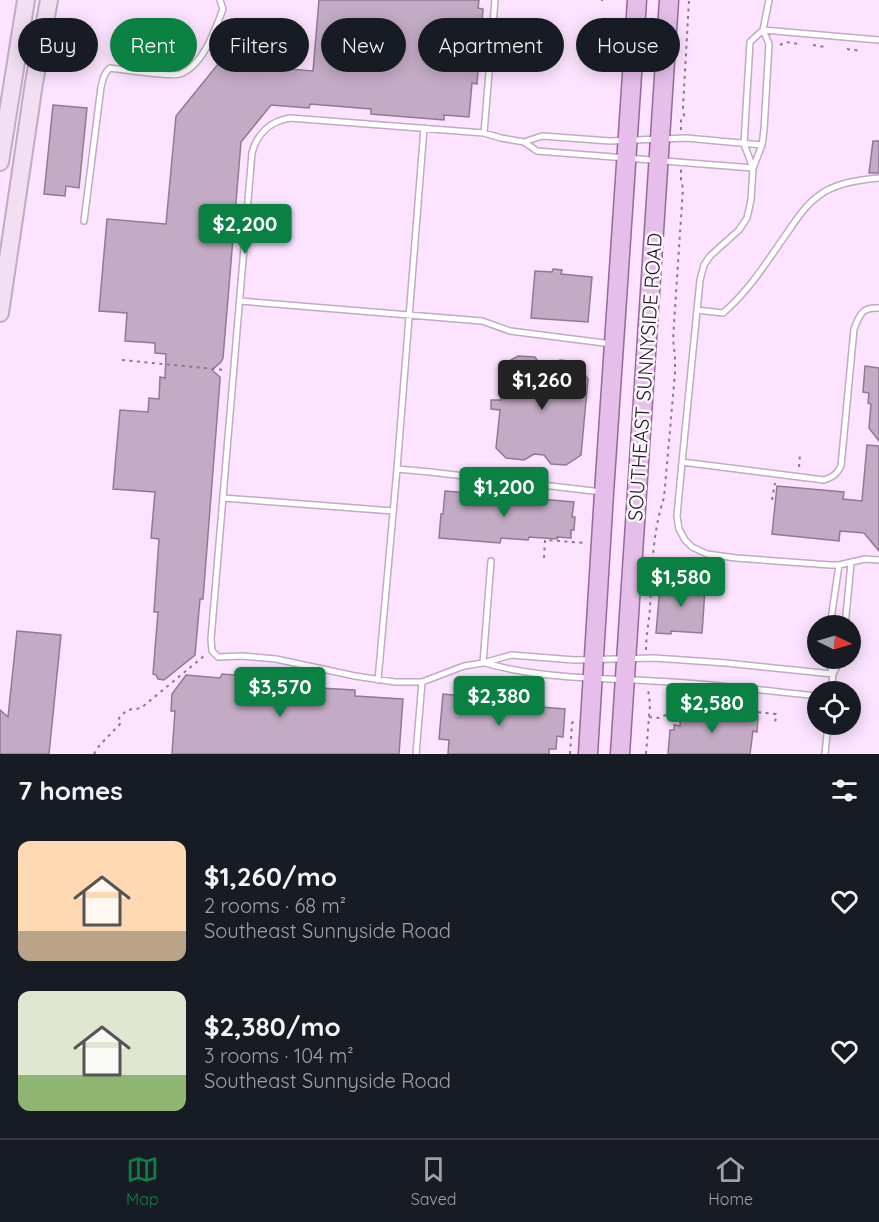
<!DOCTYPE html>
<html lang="en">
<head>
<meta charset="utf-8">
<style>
  body { margin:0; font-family:Quicksand,sans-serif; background:#20242c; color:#f1f3f6; height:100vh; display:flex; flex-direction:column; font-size:22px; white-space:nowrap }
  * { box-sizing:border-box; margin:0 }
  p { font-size:20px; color:#9ea1a6 }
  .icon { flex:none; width:33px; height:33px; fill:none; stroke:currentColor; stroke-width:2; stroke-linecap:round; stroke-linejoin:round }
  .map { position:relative; height:754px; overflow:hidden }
  .details { display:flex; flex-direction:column; background:#171b24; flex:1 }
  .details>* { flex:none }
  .top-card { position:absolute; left:18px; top:18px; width:843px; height:54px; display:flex; gap:12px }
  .needle { width:39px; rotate:95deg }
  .controls { position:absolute; left:807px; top:615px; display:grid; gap:12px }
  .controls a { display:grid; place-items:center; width:54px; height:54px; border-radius:50%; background:#171b24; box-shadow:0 3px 15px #0003; font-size:30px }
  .price { position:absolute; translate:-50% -51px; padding:0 14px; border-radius:6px; background:#0b8043; color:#fff; font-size:20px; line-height:39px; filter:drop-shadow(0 2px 3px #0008) }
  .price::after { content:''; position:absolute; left:50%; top:36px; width:18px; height:14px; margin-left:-9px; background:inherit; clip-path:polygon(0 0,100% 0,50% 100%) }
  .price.selected { background:#222; color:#fff }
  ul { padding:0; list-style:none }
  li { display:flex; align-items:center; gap:18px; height:150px; padding:0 18px }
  li span { display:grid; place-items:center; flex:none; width:168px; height:120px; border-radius:12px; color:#555 }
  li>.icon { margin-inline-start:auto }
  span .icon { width:72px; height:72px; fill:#fffc; stroke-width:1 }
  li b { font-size:26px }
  h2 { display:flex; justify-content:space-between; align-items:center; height:72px; padding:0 18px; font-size:26px }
  .pill { padding:0 21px; border-radius:27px; background:#171b24; box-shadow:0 3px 15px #0003; font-size:21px; line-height:54px }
  .pill.selected { background:#0b8043; color:#fff }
  .dock { display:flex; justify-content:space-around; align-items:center; height:84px; border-top:2px solid #363941; background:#171b24; font-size:16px; color:#9ea1a6 }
  .dock a { display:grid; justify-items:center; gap:3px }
  .dock .selected { color:#0b8043 }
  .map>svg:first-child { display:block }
</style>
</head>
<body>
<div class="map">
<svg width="879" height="754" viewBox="0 0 879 754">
  <rect width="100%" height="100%" fill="#fce3ff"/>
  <path fill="#c3abc5" stroke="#907a92" stroke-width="1.5" d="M 319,0 L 479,0 L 478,8 L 483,9 L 477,84 L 472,83 L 469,117 L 444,115 L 444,120 L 371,114 L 371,109 L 310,104 L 309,108 L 271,105 L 241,142 L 223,358 L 221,362 L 212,370 L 220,377 L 220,380 L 203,599 L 200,599 L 195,655 L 164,680 L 158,679 L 156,675 L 153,674 L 158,612 L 154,612 L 159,539 L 151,538 L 155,492 L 113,489 L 120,410 L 148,412 L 149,398 L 159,399 L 160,377 L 165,378 L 166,354 L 155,353 L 155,343 L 125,341 L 127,313 L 99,311 L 107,219 L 166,224 L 176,116 L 219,63 L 313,71 Z
    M 53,105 L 87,108 L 79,188 L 66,186 L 65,196 L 44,194 Z
    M 873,141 L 879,141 L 879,173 L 869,173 Z
    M 553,269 L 562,270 L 561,274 L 592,277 L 588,322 L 531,318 L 535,271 L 552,272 Z
    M 518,356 L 535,357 L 542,367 L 552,368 L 560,360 L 576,362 L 588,379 L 581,455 L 566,465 L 551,464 L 544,455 L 534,454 L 524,460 L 506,458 L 496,448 L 500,410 L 491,409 L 491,400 L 501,400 L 504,364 Z
    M 865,366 L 879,368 L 879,441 L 869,428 L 871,404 L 868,403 L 869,393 L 863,392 Z
    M 867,445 L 879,446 L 879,551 L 864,533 L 840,531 L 839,541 L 772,534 L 777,486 L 844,492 L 843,499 L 862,501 Z
    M 445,491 L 574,502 L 572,517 L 575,517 L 574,530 L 571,530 L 571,538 L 557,537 L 557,539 L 529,537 L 528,540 L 501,538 L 500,543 L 439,538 L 441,514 L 443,514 Z
    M 675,580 L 704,582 L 703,589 L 705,589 L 702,633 L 671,631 L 671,634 L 656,633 L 660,587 L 674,588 Z
    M 17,631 L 61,635 L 49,754 L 0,754 L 0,710 L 8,717 Z
    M 235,672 L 268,675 L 267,678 L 299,681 L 301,687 L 355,690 L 355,696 L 403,699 L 399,754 L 172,754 L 175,711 L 171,711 L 172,694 L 186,675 L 220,678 L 222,674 L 235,675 Z
    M 443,694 L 492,699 L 492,703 L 565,709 L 563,737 L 557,736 L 556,749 L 549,749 L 549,754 L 448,754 L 449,740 L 439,739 Z
    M 681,710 L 758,717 L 757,732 L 753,731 L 750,754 L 668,754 L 670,730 L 674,730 L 674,725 L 680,726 Z"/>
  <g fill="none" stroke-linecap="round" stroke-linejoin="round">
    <defs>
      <path id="lane" d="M 769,0 L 763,30 L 769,44 L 764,130 L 762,145 L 753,168 L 751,200 L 747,218 L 739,230 L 710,256 L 704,265 L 700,280 L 682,462 L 677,516 L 679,529 L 685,540 L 692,547 L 707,554 L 736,558 L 830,565 L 839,565 L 865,559 L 879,560
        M 763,30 L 879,40
        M 484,133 L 495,0
        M 524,142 L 542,136 L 610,141 L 686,138 L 762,145
        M 753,168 L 537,151 L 524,142 L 501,138 L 484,133 L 290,118 C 271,121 257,133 252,153 L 211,639 L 212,651 L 218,657 L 242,656 L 276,659 L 355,676 L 395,682 L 422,682 L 464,666 L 483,663 L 511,655 L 575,660 L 654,658 L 726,663 L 833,674
        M 753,168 L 744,144 L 750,42 L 763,30
        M 84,221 L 101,87 L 104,76 L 107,71 L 110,68 C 125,70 169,77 180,74 C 203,66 215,30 223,9 L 220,0
        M 240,301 L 482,321 L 510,331 L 612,344
        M 697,310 L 723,313 C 749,291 768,260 787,233 C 796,220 805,206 817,197 C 834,183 858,180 879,178
        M 682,462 L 824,480 C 833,477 837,474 841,466 L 854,329 C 860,314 862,307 879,308
        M 397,469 L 424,128
        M 223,498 L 393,511
        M 830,626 L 839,565
        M 845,626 L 851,563
        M 827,658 L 833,674
        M 483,663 L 491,561
        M 485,663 C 545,680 609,678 671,682 C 720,685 769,691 818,696
        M 378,680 L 397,469 L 430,472 L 602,492
        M 831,692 L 833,674 L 841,658
        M 416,754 L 422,682
        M 825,754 L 828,724"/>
      <path id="secondary" d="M 0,162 L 26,0
        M 0,313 L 34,83 L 49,0"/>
      <path id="primary" d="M 588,754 L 604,493 L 637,0
        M 620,754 L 669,0"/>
    </defs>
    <use href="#lane" stroke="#c2aac4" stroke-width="8"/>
    <use href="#secondary" stroke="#c2aac4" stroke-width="20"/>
    <use href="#primary" stroke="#95699a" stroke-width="21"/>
    <path stroke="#8a7a8c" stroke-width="2" stroke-dasharray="3 4.5" stroke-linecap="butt" d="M 602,1 L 602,0
      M 780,45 L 786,42 L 798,44
      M 813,45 L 825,47
      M 847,49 L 862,51
      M 681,130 L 681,119 L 684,116 L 683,107 L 689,0
      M 122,360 L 225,370
      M 799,467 L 800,454
      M 772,500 L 775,483
      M 544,558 L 545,540 L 587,543
      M 646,650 C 646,635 649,622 650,608 C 652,572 652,533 664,498 L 675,373 L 675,356 L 673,339 L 683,188 L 681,180 L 681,169
      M 649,717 L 660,718 L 682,706 L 691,706 L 776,714 L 775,725
      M 94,754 L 99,746 L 121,723 L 119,718 L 127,710 L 141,708 L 204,656
      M 570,754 L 572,723 L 576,719
      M 646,754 L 650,705 L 648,688"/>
    <use href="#lane" stroke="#fff" stroke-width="5"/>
    <use href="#secondary" stroke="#f2dff4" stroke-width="16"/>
    <use href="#primary" stroke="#e5bfe9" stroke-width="18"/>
  </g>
  <g text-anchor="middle" stroke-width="5" stroke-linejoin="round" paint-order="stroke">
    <g font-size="20" fill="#231a24" stroke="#fdf8fe">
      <text transform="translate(645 377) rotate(-86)" y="7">SOUTHEAST SUNNYSIDE ROAD</text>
    </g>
  </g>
</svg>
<div class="controls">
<a><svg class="needle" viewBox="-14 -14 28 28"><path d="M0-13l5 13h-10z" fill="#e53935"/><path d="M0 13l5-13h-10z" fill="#9ea1a6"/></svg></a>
<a><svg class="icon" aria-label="locate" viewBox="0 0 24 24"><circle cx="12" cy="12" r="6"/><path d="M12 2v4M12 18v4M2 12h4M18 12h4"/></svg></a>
</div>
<b class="price" style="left:245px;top:255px">$2,200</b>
<b class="price selected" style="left:542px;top:411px">$1,260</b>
<b class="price" style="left:504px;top:518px">$1,200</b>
<b class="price" style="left:681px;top:608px">$1,580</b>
<b class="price" style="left:280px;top:718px">$3,570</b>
<b class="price" style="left:499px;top:727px">$2,380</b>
<b class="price" style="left:712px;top:734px">$2,580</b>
<div class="top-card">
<a class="pill">Buy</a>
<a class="pill selected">Rent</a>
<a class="pill">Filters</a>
<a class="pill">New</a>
<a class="pill">Apartment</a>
<a class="pill">House</a>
</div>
</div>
<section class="details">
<h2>7 homes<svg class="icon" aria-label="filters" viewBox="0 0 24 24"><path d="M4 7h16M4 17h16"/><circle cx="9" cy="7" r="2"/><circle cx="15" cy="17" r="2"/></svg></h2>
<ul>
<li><span style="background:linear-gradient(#ffd9b3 75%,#b9a48a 0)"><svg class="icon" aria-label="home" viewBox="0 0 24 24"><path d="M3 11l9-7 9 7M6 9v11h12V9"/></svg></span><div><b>$1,260/mo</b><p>2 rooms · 68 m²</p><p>Southeast Sunnyside Road</p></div><svg class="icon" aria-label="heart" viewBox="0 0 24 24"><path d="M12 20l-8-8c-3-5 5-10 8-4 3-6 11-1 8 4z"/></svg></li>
<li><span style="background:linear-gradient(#dfe7d0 70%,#8fb573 0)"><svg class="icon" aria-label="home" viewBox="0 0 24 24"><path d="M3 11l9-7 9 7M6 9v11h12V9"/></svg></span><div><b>$2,380/mo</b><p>3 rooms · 104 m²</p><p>Southeast Sunnyside Road</p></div><svg class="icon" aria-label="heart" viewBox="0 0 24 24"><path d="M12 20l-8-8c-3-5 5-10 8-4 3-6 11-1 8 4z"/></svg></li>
</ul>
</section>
<nav class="dock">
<a class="selected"><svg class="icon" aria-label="map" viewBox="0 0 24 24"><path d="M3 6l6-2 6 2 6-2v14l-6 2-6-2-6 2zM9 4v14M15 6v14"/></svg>Map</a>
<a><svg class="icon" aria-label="saved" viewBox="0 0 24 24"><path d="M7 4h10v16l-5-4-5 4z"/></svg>Saved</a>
<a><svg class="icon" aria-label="home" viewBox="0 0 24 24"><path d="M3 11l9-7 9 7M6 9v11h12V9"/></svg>Home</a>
</nav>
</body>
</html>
